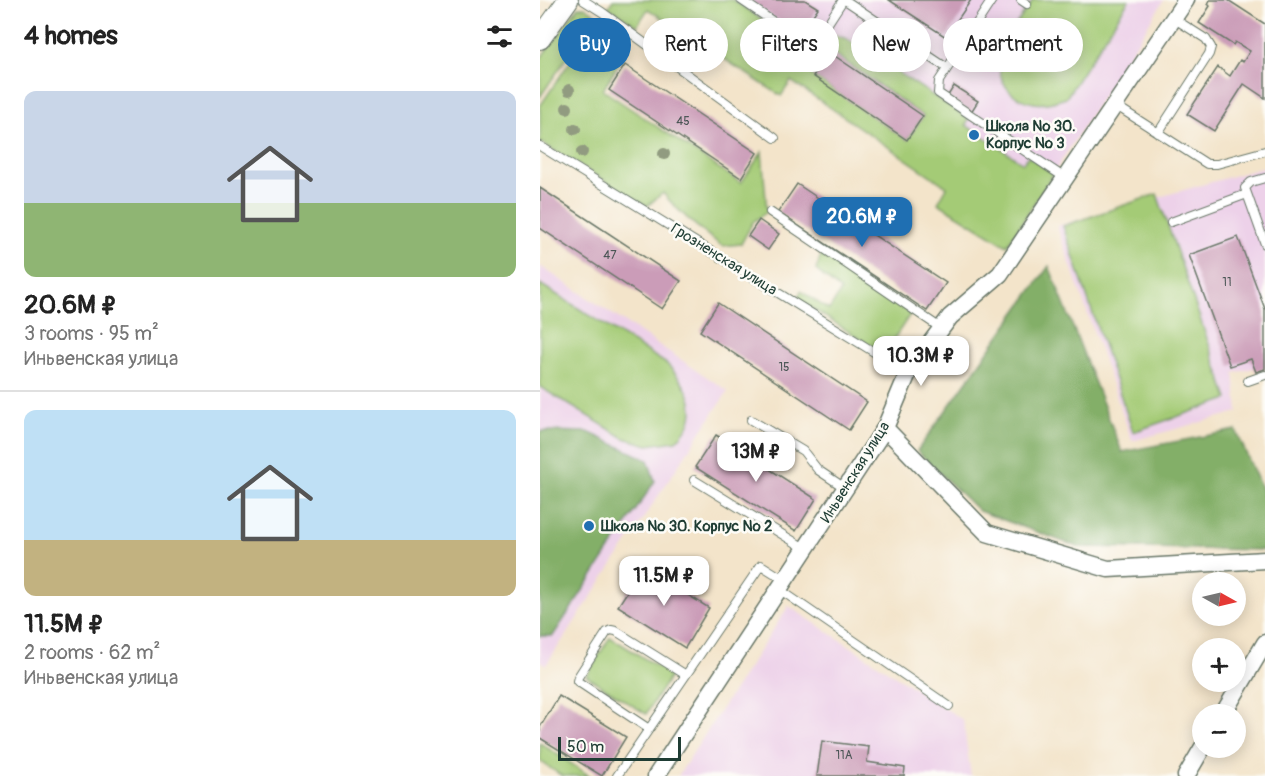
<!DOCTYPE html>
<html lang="en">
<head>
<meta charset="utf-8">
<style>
  body { margin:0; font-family:Pangolin,sans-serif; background:#f6f6f6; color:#222; height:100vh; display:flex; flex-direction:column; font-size:22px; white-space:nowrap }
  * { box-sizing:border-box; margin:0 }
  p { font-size:20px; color:#767676 }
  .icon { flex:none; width:33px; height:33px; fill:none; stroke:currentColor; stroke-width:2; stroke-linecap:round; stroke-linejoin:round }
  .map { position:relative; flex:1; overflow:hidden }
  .panel { display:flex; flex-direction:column; background:#fff; width:540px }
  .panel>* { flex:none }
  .banner { position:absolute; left:18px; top:18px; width:570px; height:54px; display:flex; gap:12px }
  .needle { width:39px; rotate:98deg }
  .controls { position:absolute; left:652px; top:572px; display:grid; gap:12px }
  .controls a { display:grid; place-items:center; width:54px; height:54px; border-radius:50%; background:#fff; box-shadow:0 3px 15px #0003; font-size:30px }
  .scale { position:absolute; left:18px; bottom:15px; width:123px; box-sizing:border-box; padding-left:6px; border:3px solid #1f3d34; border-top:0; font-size:16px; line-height:21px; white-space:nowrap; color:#1f3d34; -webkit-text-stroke:4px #fdfcf7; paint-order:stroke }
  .price { position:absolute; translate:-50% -51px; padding:0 14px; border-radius:12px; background:#fff; color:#222; font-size:20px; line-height:39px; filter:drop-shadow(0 2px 3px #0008) }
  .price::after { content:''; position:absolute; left:50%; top:36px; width:18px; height:14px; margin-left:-9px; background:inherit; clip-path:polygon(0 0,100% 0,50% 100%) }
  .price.selected { background:#1f6fb2; color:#fff }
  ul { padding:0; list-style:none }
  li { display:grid; align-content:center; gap:12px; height:318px; padding:0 24px }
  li+li { border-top:2px solid #e0e0e0 }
  li span { display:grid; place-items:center; height:186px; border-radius:12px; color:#555 }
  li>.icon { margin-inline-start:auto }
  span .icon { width:108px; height:108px; fill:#fffc; stroke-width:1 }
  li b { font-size:26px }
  h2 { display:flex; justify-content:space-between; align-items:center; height:72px; padding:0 24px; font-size:26px }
  .chip { padding:0 21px; border-radius:27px; background:#fff; box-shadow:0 3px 15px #0003; font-size:21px; line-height:54px }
  .chip.selected { background:#1f6fb2; color:#fff }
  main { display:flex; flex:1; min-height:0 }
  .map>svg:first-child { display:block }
</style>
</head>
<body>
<main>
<section class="panel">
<h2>4 homes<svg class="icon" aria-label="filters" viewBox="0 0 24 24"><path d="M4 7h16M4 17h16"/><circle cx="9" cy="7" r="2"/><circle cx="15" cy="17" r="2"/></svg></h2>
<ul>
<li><span style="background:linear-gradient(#c9d6e8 60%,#8fb573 0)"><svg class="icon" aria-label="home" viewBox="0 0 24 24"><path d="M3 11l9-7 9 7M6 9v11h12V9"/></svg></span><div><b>20.6M ₽</b><p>3 rooms · 95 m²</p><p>Иньвенская улица</p></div></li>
<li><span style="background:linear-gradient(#bfe0f5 70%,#c2b280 0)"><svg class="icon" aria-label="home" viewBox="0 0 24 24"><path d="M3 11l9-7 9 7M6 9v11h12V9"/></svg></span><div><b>11.5M ₽</b><p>2 rooms · 62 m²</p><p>Иньвенская улица</p></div></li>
</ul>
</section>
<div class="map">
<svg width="725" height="776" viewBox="0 0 725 776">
  <rect width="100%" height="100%" fill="#fdfcf7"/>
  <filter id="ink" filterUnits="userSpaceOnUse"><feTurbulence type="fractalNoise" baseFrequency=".0167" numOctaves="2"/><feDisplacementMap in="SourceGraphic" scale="12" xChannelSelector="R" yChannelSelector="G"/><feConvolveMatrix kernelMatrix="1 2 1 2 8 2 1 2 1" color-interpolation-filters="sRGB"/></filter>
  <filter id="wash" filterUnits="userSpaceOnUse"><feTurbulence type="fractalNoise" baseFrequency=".008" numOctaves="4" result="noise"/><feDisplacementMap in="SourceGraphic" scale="24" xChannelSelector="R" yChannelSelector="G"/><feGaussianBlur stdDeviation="1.35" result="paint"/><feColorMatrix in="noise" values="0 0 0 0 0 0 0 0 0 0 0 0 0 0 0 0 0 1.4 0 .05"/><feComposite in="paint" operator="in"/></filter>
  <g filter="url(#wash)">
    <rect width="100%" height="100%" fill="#f3e4ca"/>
    <path fill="#edd1e9" d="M 94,0 L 624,0 L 467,246 L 407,187 L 251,82 L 241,96 Z
      M 725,167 L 725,365 L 694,373 L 698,412 L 592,441 L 517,226 Z
      M 0,266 L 188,391 L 6,665 L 0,661 Z
      M 247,605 L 423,720 L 431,776 L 138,776 L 248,607 Z"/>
    <path fill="#a4cb76" stroke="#628455" stroke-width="1.5" d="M 73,0 L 193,0 L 266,49 L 275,57 L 266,70 L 273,76 L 367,140 L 383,116 L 282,45 L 286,37 L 295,35 L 307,39 L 429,119 L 426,125 L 483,163 L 488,156 L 513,174 L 467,246 L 398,203 L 407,187 L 251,81 L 241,96 L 108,9 L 97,26 L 68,7 Z
      M 493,0 L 589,0 L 526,98 C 516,101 505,105 494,103 C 464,98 451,70 465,43 C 472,28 484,14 493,0 Z
      M 38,7 L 45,7 L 56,15 L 0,97 L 0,59 Z
      M 56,23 L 89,46 L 63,90 L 201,183 L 222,152 L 227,212 L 213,222 L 201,244 L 182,246 C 160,230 140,214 123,193 L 107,206 L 0,142 L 0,106 Z
      M 617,194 L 688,399 L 593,432 L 523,226 Z
      M 281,255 L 371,313 L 344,354 L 257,299 L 261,291 L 289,310 L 301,291 L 276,270 Z
      M 0,284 L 127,364 C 142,380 160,402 148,426 C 145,432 140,437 136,441 L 108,445 L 84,438 L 0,387 Z
      M 70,637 L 131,675 L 106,714 L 46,676 Z
      M 0,743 L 50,776 L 22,776 L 0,761 Z"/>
    <path fill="#83af67" stroke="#51764e" stroke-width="1.5" d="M 509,266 L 582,452 L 696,430 L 725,497 L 725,550 L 538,547 L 439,511 L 377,451 Z
      M 3,431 L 48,432 L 108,460 L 115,481 L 13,636 L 0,636 L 0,432 Z"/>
    <g id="blocks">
      <path fill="#cb9cb8" d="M 208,0 L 265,0 L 278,8 L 260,34 Z
        M 349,0 L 431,0 L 406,37 Z
        M 670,0 L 688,0 L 725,24 L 725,98 L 704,84 L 674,131 L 647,114 L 678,67 L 690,76 L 700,60 L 703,62 L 710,51 L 695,42 L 693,45 L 659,23 L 670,6 L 668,4 Z
        M 289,52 L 383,116 L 367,140 L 273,76 Z
        M 85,65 L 217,153 L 201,178 L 69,90 Z
        M 414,86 L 438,101 L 431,112 L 407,97 Z
        M 257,184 L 406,283 L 387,311 L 238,212 Z
        M 0,188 L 141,281 L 122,309 L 0,228 Z
        M 219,220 L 239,234 L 228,250 L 208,236 Z
        M 698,237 L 725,309 L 725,369 L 716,372 L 711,359 L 690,366 L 649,255 Z
        M 178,303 L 327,402 L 309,430 L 160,331 Z
        M 176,435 L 276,499 L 256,531 L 155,467 Z
        M 103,567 L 169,608 L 145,648 L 78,606 Z
        M 19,696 L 86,737 L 62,776 L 0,738 L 0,727 Z
        M 282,741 L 329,747 L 327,762 L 365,768 L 364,776 L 277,776 Z"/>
    </g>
  </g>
  <g filter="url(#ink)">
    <use href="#blocks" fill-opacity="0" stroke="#697768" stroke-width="1.5"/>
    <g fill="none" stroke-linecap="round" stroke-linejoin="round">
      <defs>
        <path id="service" d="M 43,0 L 62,12 L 235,138
          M 201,0 L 262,41 C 270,43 273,42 279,37 L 303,0
          M 305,0 L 407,68
          M 452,0 L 399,81 L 398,93 L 525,178
          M 481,0 L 487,4
          M 575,105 L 667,164 L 677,164 L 725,151
          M 618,133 L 669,54 L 671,47 L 666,39 L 633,18
          M 0,146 L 368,373
          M 725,178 L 711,182 L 705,188 L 725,244
          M 230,212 L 402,329
          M 631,222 L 707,194
          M 708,381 L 725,375
          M 211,420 L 263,451 L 278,470 L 305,488
          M 154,480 L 266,549
          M 239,589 L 409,706
          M 109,729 L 37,681 L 38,677 L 67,632 L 71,630 L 76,631 L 146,675
          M 77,776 L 221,565 L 245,580"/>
        <path id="minor" d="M 345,428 L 447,533 L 568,569 L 725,560
          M 683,714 L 725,643
          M 116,776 L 345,428 L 368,373 L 410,317 L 460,274 L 646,0
          M 646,776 L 663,747"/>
        <path id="tertiary" d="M 0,39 L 28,0"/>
      </defs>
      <use href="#service" stroke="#697768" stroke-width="10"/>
      <use href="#minor" stroke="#697768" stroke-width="19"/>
      <use href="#tertiary" stroke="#697768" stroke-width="22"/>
      <use href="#service" stroke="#fff" stroke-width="8"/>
      <use href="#minor" stroke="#fff" stroke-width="16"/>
      <use href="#tertiary" stroke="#fff" stroke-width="20"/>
    </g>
    <g fill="#919b80">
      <circle cx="29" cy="90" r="6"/>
      <circle cx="27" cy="108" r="6"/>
      <circle cx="35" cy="129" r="6"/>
      <circle cx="42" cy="152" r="6"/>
      <circle cx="124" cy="154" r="6"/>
    </g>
  </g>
  <g fill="#1f6fb2" stroke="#fdfcf7" stroke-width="2">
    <circle cx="434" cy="135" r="6"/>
    <circle cx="49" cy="526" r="6"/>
  </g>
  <g text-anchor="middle" stroke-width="5" stroke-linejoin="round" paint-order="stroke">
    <g font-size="12" fill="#4a5555">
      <text x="143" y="125">45</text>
      <text x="70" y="259">47</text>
      <text x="687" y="286">11</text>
      <text x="244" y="371">15</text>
      <text x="304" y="759">11А</text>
    </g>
    <g font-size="15" font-weight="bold" fill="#1f3d34" stroke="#fdfcf7" text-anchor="start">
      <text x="446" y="131">Школа № 30.<tspan x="446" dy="17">Корпус № 3</tspan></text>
      <text x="61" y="531">Школа № 30. Корпус № 2</text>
    </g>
    <g font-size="15" fill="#1f3d34" stroke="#fdfcf7">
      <text transform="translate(184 259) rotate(32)" y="5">Грозненская улица</text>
      <text transform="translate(315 472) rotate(-58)" y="5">Иньвенская улица</text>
    </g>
  </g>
</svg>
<div class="controls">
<a><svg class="needle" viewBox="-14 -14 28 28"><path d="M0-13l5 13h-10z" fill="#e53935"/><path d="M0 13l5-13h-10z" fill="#767676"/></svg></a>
<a>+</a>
<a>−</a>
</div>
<div class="scale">50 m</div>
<b class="price selected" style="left:322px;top:248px">20.6M ₽</b>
<b class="price" style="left:381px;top:387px">10.3M ₽</b>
<b class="price" style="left:216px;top:483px">13M ₽</b>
<b class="price" style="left:124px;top:607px">11.5M ₽</b>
<div class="banner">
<a class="chip selected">Buy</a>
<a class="chip">Rent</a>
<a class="chip">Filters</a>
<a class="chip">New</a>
<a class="chip">Apartment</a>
</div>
</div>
</main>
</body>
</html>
